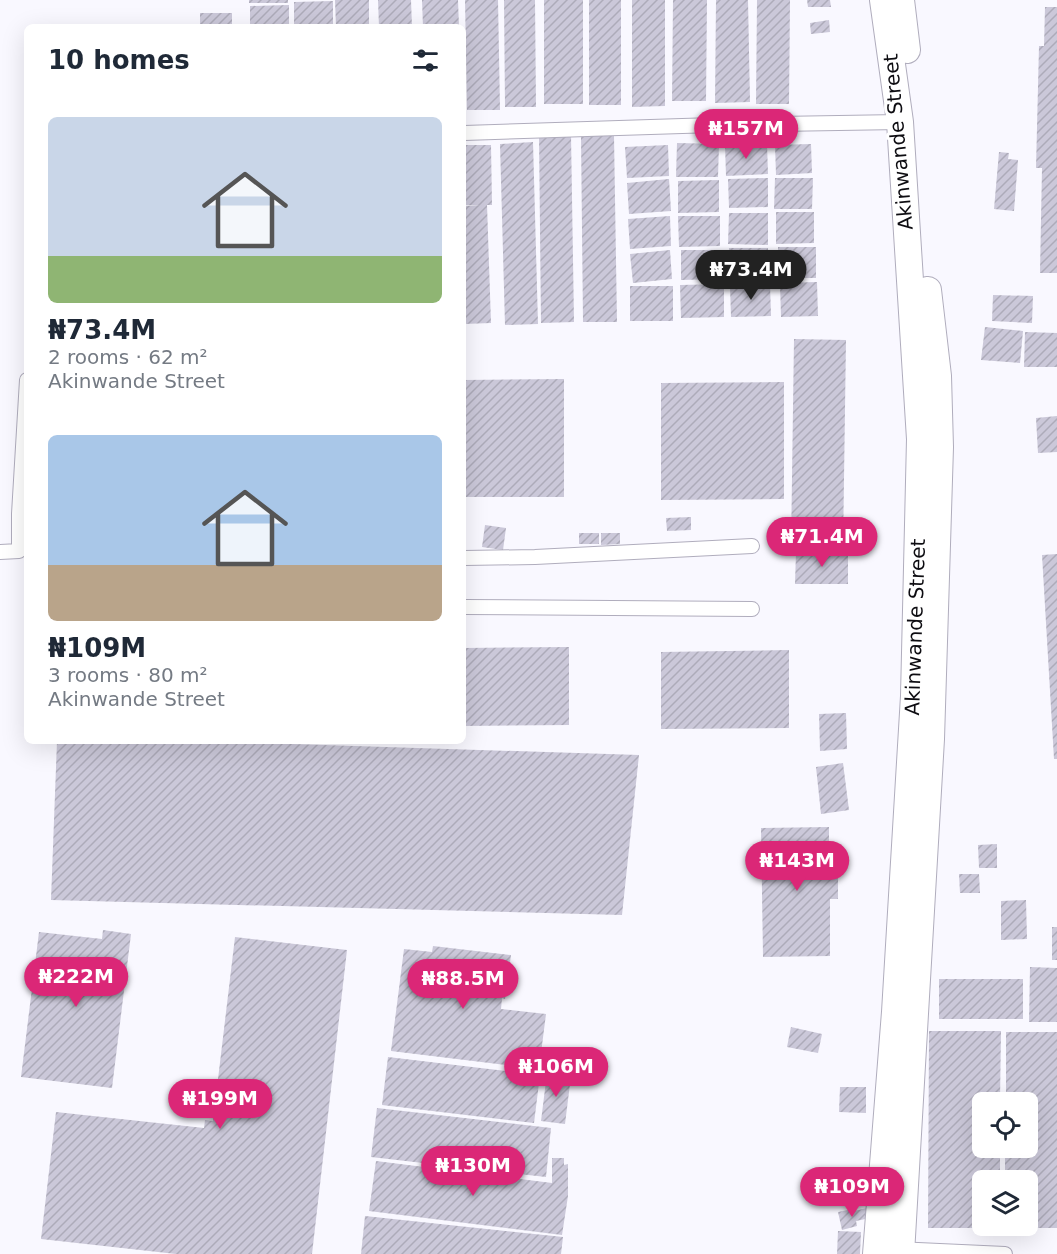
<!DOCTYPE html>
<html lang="en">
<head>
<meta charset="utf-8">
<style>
  body { margin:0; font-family:"DejaVu Sans",sans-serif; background:#f2f2f3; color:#1f2937; height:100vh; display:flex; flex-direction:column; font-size:22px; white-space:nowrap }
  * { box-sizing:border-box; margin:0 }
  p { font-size:20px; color:#747a83 }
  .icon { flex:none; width:33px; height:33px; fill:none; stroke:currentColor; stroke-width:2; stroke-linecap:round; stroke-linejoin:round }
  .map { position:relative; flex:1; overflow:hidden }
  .panel { position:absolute; left:24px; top:24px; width:442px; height:720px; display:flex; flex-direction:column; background:#fff; border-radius:9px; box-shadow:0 6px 24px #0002 }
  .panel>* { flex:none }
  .buttons { position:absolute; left:972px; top:1092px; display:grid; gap:12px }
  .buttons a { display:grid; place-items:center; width:66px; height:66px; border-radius:9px; background:#fff; box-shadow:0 6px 24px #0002; font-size:30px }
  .price { position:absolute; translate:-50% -51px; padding:0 14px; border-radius:21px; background:#db2777; color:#fff; font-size:20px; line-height:39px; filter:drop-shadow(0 2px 3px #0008) }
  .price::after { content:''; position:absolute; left:50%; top:36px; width:18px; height:14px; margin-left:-9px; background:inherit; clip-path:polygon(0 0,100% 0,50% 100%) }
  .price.current { background:#222; color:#fff }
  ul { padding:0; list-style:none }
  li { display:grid; align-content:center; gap:12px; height:318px; padding:0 24px }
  li span { display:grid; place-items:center; height:186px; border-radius:9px; color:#555 }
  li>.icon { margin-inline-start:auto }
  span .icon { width:108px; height:108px; fill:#fffc; stroke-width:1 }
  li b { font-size:26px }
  h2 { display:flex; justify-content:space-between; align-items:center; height:72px; padding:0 24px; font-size:26px }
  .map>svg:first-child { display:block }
</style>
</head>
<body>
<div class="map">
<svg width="1057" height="1254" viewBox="0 0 1057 1254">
  <defs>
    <pattern id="building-hatch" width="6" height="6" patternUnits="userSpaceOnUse" patternTransform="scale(1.5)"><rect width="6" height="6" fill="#cbc8d9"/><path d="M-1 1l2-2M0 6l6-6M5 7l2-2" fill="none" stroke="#adabb9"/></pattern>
  </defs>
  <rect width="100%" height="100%" fill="#f9f8ff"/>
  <path fill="url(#building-hatch)" d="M 249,0 L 288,0 L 288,3 L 249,3 Z
    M 335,0 L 369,0 L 369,27 L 336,27 Z
    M 378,0 L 411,0 L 412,27 L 379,27 Z
    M 422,0 L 458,0 L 459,27 L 423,27 Z
    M 465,0 L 498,0 L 500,110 L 467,110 Z
    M 504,0 L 535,0 L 536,107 L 505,107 Z
    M 544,0 L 583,0 L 583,104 L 544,104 Z
    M 589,0 L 621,0 L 621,105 L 589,105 Z
    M 632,0 L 665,0 L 665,106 L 632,107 Z
    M 673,0 L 707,0 L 706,101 L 672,101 Z
    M 716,0 L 748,0 L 750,102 L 715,103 Z
    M 757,0 L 790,0 L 789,104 L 756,104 Z
    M 807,0 L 830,0 L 831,7 L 808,7 Z
    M 333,1 L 333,27 L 294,27 L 294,2 Z
    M 289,5 L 289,27 L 250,27 L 250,6 Z
    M 1045,7 L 1057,7 L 1057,273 L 1040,273 L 1042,168 L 1036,168 L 1039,46 L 1044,46 Z
    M 200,13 L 232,13 L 232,27 L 200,27 Z
    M 829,20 L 830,32 L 811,34 L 810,23 Z
    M 571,135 L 574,322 L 541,323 L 539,136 Z
    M 581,136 L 614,136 L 617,322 L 583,322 Z
    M 533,142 L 538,324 L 505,325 L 500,144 Z
    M 677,143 L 719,144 L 718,177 L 676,177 Z
    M 767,144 L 768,174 L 726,176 L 725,145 Z
    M 811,144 L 812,173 L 776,175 L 775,145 Z
    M 464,145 L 491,145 L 492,205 L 487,205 L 491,323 L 464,324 L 464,206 L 480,206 L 464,205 Z
    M 668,145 L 669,176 L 627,178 L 625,147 Z
    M 999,152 L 1009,153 L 1008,159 L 1018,160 L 1014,211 L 994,209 Z
    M 768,178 L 768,207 L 729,208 L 728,179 Z
    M 775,178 L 813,178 L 812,209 L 774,209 Z
    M 669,179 L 671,211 L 629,214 L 627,183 Z
    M 719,180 L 719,212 L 678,213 L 678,181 Z
    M 776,212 L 814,212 L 814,243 L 776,244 Z
    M 729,213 L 768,213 L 768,245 L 728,244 Z
    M 670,216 L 671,246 L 630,249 L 628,219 Z
    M 678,216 L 720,216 L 720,246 L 679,247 Z
    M 778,247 L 816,247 L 816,278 L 778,278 Z
    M 729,248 L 768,248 L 768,281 L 728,281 Z
    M 670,250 L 672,279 L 633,283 L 630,254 Z
    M 681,250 L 722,250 L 722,279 L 681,280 Z
    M 817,282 L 818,316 L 781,317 L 780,283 Z
    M 724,284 L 724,317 L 681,318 L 680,285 Z
    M 770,284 L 771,316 L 731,317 L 730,286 Z
    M 630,286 L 673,286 L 673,321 L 630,321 Z
    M 993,295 L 1033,296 L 1032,323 L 992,321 Z
    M 985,327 L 1023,331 L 1020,363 L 981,360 Z
    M 1025,332 L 1057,333 L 1057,367 L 1024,367 Z
    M 794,339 L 846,340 L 843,549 L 791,548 Z
    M 564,379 L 564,497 L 464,497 L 464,380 Z
    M 784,382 L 784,499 L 661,500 L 661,383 Z
    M 1057,416 L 1057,452 L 1038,453 L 1036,418 Z
    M 691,517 L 691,530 L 667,531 L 666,518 Z
    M 485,525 L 506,528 L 503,550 L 482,547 Z
    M 579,533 L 599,533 L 599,544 L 579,544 Z
    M 601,533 L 620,533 L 620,544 L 601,545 Z
    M 796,552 L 848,552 L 848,584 L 795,584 Z
    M 1057,554 L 1057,759 L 1054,759 L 1042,555 Z
    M 569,647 L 569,725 L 464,726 L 464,648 Z
    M 789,650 L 789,728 L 661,729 L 661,652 Z
    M 846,713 L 847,749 L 820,751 L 819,714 Z
    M 57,741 L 195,741 L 639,755 L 622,915 L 51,900 Z
    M 843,763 L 849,810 L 821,814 L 816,767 Z
    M 829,827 L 829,872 L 838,872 L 838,899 L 830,899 L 830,956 L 763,957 L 761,828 Z
    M 997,844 L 997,868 L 979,868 L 978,845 Z
    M 959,874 L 979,874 L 980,893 L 960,893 Z
    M 1026,900 L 1027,939 L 1001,940 L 1001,901 Z
    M 1052,927 L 1057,927 L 1057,960 L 1052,960 Z
    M 103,930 L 131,934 L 112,1088 L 21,1077 L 39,932 L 102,939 Z
    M 235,937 L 347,950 L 312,1254 L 176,1254 L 41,1239 L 56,1112 L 204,1128 L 205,1120 L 213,1121 Z
    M 433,946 L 511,955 L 505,999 L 502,998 L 501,1009 L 546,1014 L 539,1069 L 391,1051 L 404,949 L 432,952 Z
    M 1030,967 L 1057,968 L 1057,1022 L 1029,1022 Z
    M 939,979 L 1023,979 L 1023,1019 L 939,1019 Z
    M 791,1027 L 822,1034 L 818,1053 L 787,1047 Z
    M 929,1031 L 1001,1031 L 1000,1102 L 982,1102 L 982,1148 L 1000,1148 L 1000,1180 L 982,1180 L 982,1226 L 999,1226 L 999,1228 L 928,1228 Z
    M 1006,1032 L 1057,1032 L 1057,1228 L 1005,1228 L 1005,1226 L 1028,1226 L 1028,1180 L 1005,1180 L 1005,1148 L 1028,1148 L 1028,1102 L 1006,1102 Z
    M 388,1057 L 540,1075 L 534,1123 L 382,1105 Z
    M 547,1073 L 571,1076 L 565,1124 L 541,1121 Z
    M 840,1087 L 866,1087 L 866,1113 L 839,1112 Z
    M 377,1108 L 551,1128 L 546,1177 L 371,1157 Z
    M 552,1158 L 564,1158 L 564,1165 L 568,1164 L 568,1196 L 562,1235 L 369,1211 L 376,1161 L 552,1183 Z
    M 871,1167 L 872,1192 L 842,1193 L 841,1168 Z
    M 867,1208 L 870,1218 L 856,1221 L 857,1226 L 842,1230 L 838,1212 L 853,1209 L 854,1211 Z
    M 365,1216 L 563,1237 L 561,1254 L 361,1254 Z
    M 838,1231 L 861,1232 L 860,1254 L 837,1254 Z"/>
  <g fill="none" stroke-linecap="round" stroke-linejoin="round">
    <defs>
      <path id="lane" d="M 464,133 L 714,125 L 900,122
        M 0,552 L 19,551 L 19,514 L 27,380
        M 464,558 L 535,557 L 752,546
        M 464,607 L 752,609
        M 896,1249 L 1005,1254"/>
      <path id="street" d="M 901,0 L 907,50
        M 876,1254 L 895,1012 L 914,696 L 920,439 L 900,122 L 883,0
        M 901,1254 L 931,739 L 940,447 L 938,376 L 928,290"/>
    </defs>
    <use href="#lane" stroke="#b0adbd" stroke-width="16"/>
    <use href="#street" stroke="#b0adbd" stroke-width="28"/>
    <use href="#lane" stroke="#fff" stroke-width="14"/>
    <use href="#street" stroke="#fff" stroke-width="26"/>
  </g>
  <g text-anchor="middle" stroke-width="6" stroke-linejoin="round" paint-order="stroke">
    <g font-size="20" fill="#0d0c11" stroke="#fff">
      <text transform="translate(898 142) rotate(-95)" y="7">Akinwande Street</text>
      <text transform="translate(915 627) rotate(-88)" y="7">Akinwande Street</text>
    </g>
  </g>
</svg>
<div class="buttons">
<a><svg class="icon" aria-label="locate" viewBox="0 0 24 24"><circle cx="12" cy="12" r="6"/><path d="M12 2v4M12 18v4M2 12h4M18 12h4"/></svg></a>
<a><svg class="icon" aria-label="layers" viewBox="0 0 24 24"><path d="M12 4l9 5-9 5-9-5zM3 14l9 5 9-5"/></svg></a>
</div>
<b class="price" style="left:746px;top:160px">₦157M</b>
<b class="price current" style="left:751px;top:301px">₦73.4M</b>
<b class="price" style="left:822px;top:568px">₦71.4M</b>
<b class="price" style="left:797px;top:892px">₦143M</b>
<b class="price" style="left:76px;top:1008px">₦222M</b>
<b class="price" style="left:463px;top:1010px">₦88.5M</b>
<b class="price" style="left:556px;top:1098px">₦106M</b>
<b class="price" style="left:220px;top:1130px">₦199M</b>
<b class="price" style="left:473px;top:1197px">₦130M</b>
<b class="price" style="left:852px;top:1218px">₦109M</b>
<section class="panel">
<h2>10 homes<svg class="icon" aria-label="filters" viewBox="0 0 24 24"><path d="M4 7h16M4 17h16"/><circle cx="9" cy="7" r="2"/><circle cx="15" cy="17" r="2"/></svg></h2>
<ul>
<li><span style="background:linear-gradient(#c9d6e8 75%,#8fb573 0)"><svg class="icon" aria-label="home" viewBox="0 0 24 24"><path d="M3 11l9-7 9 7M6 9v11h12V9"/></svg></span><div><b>₦73.4M</b><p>2 rooms · 62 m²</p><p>Akinwande Street</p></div></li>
<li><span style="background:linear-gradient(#a9c7e8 70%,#b9a48a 0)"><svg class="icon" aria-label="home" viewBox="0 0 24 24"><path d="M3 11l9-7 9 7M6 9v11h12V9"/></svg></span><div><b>₦109M</b><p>3 rooms · 80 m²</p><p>Akinwande Street</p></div></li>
</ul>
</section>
</div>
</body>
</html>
